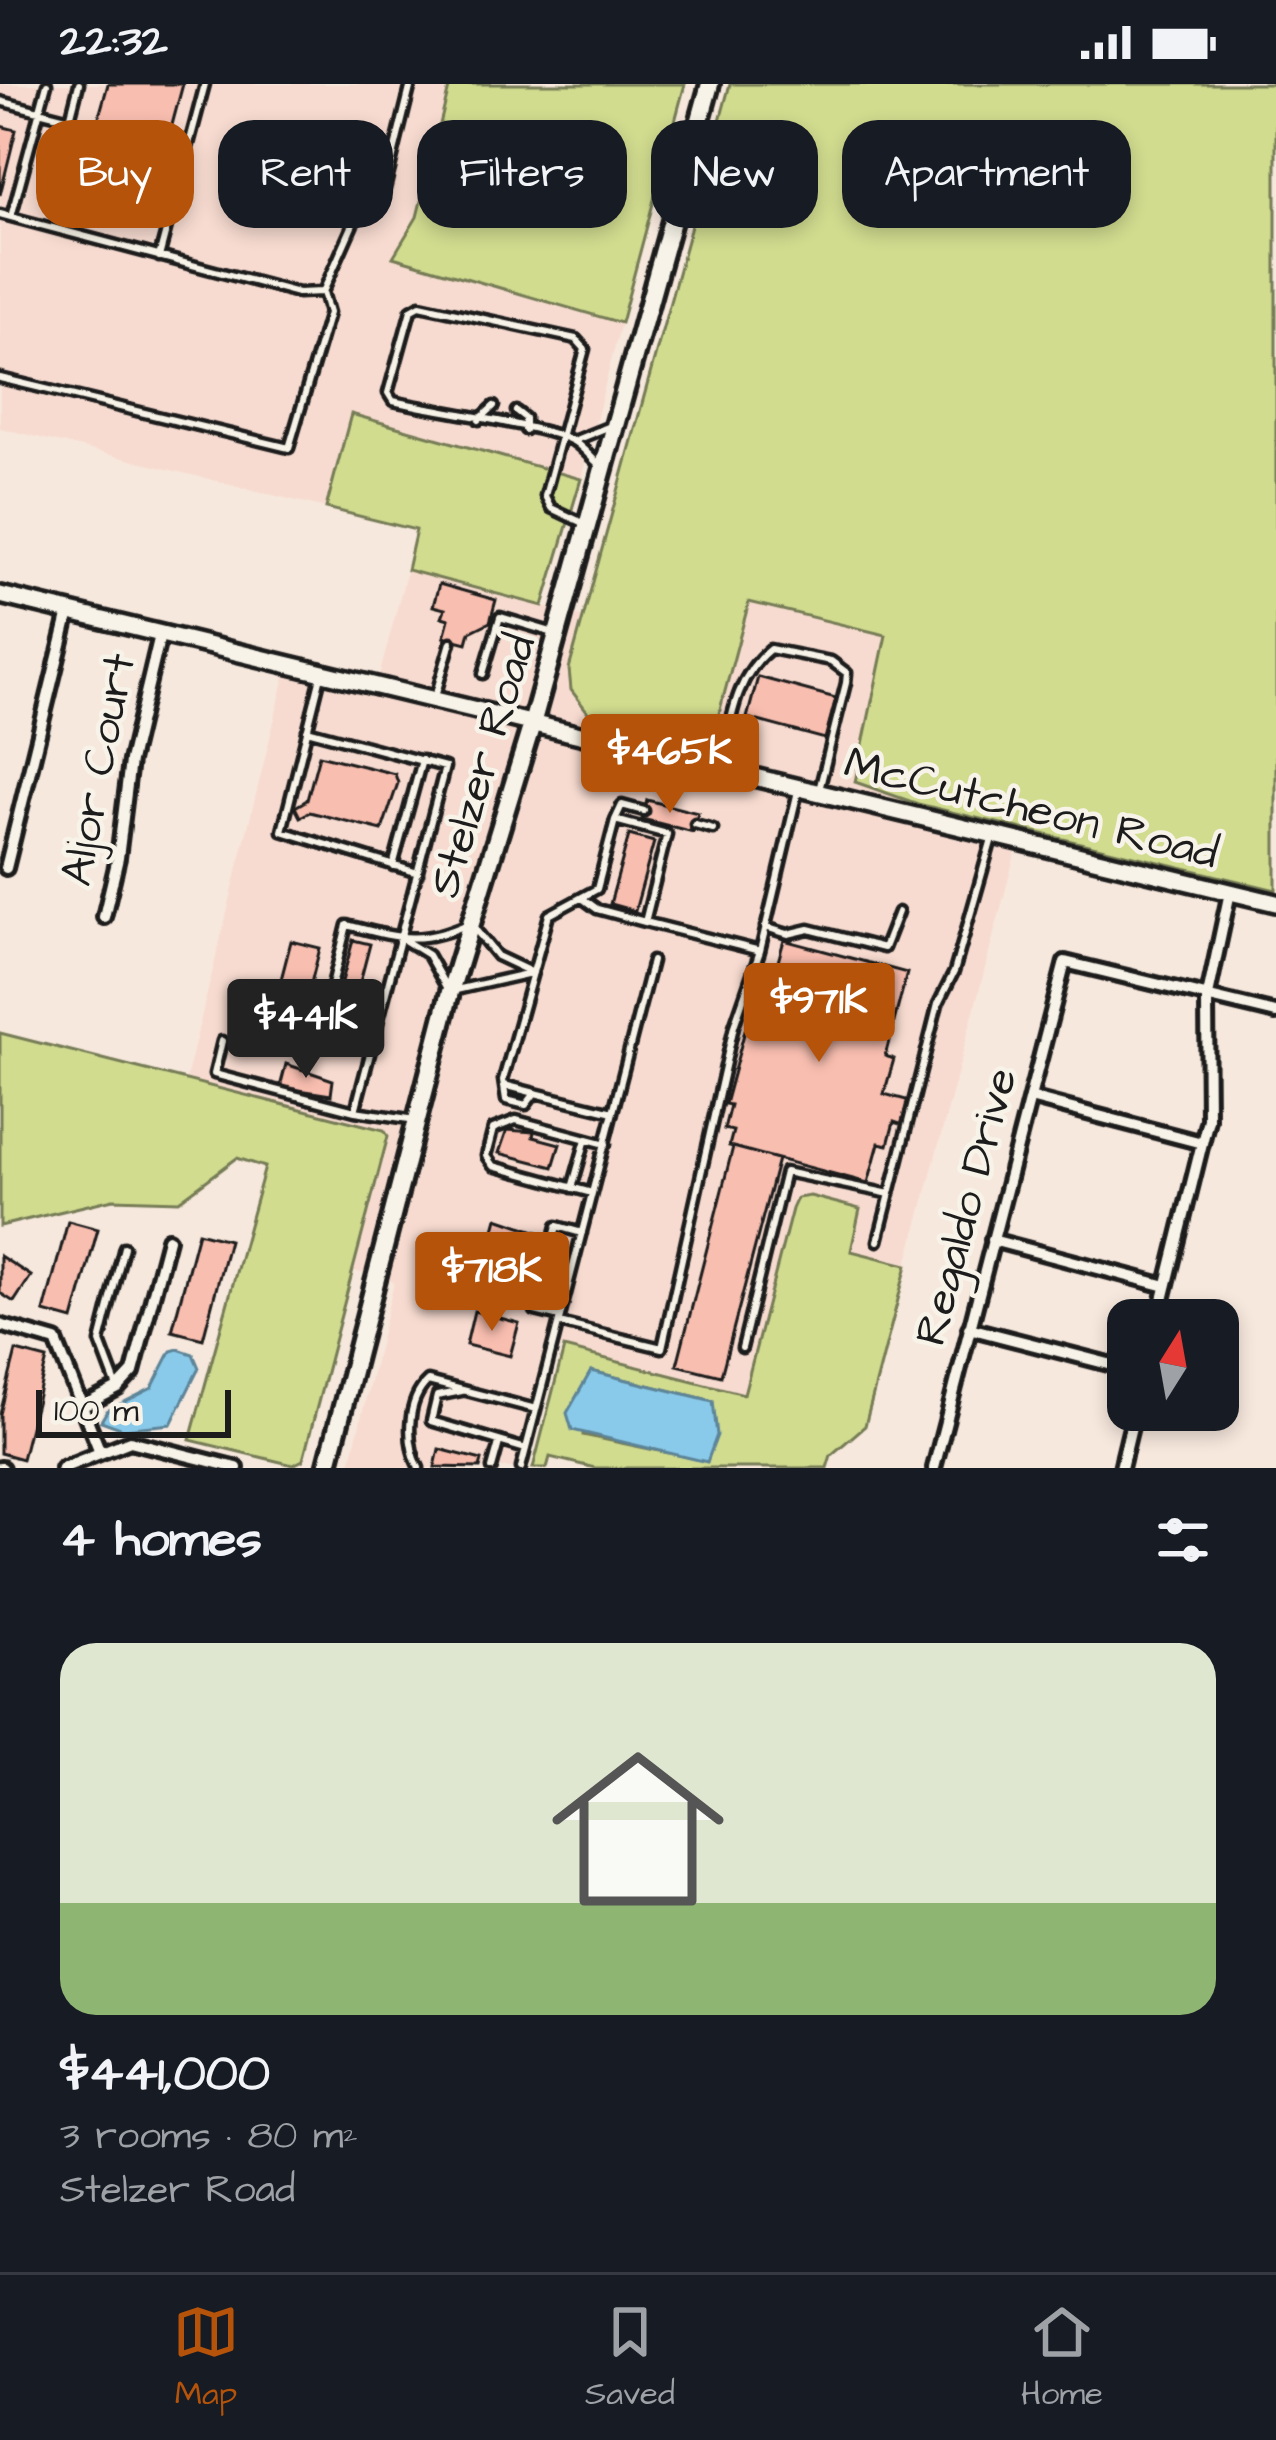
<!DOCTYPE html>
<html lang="en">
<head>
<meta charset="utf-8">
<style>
  body { margin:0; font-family:"Architects Daughter",sans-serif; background:#242831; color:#f1f3f6; height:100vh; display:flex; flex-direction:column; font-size:45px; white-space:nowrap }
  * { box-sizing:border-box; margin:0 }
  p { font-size:39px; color:#9ea1a6 }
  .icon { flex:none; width:66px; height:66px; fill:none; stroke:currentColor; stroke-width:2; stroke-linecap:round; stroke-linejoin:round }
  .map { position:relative; height:1384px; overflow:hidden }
  .side { display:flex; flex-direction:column; background:#171b24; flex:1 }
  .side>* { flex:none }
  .banner { position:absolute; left:36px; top:36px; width:1206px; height:108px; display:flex; gap:24px }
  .needle { width:78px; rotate:11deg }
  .controls { position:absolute; left:1107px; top:1215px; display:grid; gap:24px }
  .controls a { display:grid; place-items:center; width:132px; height:132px; border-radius:24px; background:#171b24; box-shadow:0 6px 18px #0003; font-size:60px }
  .scale { position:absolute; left:36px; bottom:30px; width:195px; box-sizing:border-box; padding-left:12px; border:6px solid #1c1c1c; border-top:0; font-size:33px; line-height:42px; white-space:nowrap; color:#1c1c1c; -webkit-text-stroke:9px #f7f3e8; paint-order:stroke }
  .price { position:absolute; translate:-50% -102px; padding:0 27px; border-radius:12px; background:#b45309; color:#fff; font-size:39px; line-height:78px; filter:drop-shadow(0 3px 6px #0008) }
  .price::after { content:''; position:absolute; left:50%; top:72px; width:36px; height:27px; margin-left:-18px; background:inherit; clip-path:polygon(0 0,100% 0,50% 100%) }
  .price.active { background:#222; color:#fff }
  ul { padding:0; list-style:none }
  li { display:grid; align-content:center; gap:24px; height:636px; padding:0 60px }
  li+li { border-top:3px solid #363941 }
  li span { display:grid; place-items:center; height:372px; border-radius:36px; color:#555 }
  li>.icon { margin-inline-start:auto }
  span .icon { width:216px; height:216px; fill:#fffc; stroke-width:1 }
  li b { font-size:51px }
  h2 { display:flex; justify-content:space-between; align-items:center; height:144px; padding:0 60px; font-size:51px }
  .tag { padding:0 42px; border-radius:36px; background:#171b24; box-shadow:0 6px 18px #0003; font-size:42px; line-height:108px }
  .tag.active { background:#b45309; color:#fff }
  .status { display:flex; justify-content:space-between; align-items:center; height:84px; padding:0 60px; background:#171b24; direction:ltr }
  .status svg { height:33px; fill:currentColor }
  .dock { display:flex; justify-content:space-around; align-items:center; height:168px; border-top:3px solid #363941; background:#171b24; font-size:33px; color:#9ea1a6 }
  .dock a { display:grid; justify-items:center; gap:6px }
  .dock .active { color:#b45309 }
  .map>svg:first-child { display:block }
</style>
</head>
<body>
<div class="status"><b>22:32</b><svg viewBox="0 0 49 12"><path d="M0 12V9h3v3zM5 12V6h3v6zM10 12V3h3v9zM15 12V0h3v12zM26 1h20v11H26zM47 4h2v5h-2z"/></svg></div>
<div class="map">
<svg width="1276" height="1384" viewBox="0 0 1276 1384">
  <rect width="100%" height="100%" fill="#f7e8dd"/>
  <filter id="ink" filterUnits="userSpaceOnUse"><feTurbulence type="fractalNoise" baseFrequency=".00833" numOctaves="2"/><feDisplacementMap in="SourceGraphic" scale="24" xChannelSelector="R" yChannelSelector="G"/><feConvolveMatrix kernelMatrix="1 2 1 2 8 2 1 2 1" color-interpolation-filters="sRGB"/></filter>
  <g filter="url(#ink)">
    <path fill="#f7dbd0" d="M 0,0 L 450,0 L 417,133 L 393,173 L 621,239 L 581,395 L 351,330 L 326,424 L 0,344 Z
      M 407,486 L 585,534 L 569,585 L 710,663 L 749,518 L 887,551 L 855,698 L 918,720 L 1022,744 L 907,1181 L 851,1167 L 792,1125 L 744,1310 L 546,1260 L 513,1384 L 349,1384 L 394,1198 L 354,1187 L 388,1052 L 384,1046 L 186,995 L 288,580 L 376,604 Z"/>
    <path fill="#d1dc8f" stroke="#767c56" stroke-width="3" fill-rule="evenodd" d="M 450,0 L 685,0 L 621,239 L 393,173 L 417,133 Z
      M 730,0 L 1276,0 L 1276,806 L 918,720 L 855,698 L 886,551 L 749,518 L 710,663 L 593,635 L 571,606 L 569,585 Z
      M 351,330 L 581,395 L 543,522 L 407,486 L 416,446 L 326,424 Z
      M 0,949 L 384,1046 L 388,1052 L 303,1376 L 293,1381 L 190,1356 L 265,1083 L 237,1074 L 179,1117 L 113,1115 L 0,1142 Z
      M 810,1112 L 860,1125 L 851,1167 L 907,1181 L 865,1342 L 831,1371 L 827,1384 L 595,1384 L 550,1373 L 547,1384 L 533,1384 L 564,1264 L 744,1310 L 792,1125 L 797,1114 ZM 591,1287 L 713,1317 L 707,1377 L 583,1351 Z"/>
    <path fill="#89caea" stroke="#5d8498" stroke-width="3" d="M 178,1265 L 193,1270 L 199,1284 L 171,1340 L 123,1345 L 101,1337 L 107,1327 L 152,1304 L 171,1267 Z
      M 591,1287 L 713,1317 L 717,1351 L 707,1378 L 572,1346 L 567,1329 Z"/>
    <path fill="#f8beb0" stroke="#1c1c1c" stroke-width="3" d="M 108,0 L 183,0 L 150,123 L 80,101 Z
      M 0,42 L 16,46 L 0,111 Z
      M 439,500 L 496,516 L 490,538 L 470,548 L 467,559 L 444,553 L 449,535 L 442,533 L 445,525 L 433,522 Z
      M 758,593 L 836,614 L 825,655 L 747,634 Z
      M 319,671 L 395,690 L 398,699 L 382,746 L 310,728 L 300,733 L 295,723 L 307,716 Z
      M 647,716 L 698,729 L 693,748 L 642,735 Z
      M 629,751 L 654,758 L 635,827 L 610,820 Z
      M 353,856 L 370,860 L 348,944 L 331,939 Z
      M 784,856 L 907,889 L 885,972 L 894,975 L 884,1010 L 910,1017 L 903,1041 L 894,1038 L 888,1061 L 879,1059 L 868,1099 L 729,1062 L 733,1047 L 724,1045 L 730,1021 L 725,1020 L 745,946 L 750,948 L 756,926 L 764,928 Z
      M 291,857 L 320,864 L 307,915 L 278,907 Z
      M 286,980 L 333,996 L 331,1011 L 280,1003 Z
      M 507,1046 L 534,1048 L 533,1053 L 560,1060 L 553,1083 L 499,1069 Z
      M 733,1063 L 778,1075 L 721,1292 L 677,1281 Z
      M 497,1134 L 538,1148 L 520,1214 L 471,1201 L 482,1157 L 492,1153 Z
      M 68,1137 L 98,1145 L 73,1236 L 44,1228 Z
      M 198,1148 L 229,1156 L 203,1255 L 172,1247 Z
      M 0,1172 L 31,1192 L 14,1218 L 0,1209 Z
      M 474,1227 L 519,1239 L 510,1272 L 466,1261 Z
      M 16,1267 L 47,1275 L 22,1375 L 0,1369 L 0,1330 Z
      M 439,1365 L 482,1376 L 480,1384 L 435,1383 Z"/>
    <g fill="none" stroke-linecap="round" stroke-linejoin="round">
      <defs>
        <path id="service" d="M 0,17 L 70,35 L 79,0
          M 0,130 L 11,133 L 47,0
          M 11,133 L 298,209 L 322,208
          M 159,173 L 205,0
          M 0,294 L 289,364 L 329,229 L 323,208 L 354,138 L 384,109 L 411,0
          M 516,327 L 525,334 L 525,346
          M 479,336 L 494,322
          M 573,357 L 608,343
          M 585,440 L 551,424 L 545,412 L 585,265 L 576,255 L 420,221 L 411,226 L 388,309 L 393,317 C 431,326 545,342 573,357 C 583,363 593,376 602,383
          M 483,590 L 500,533 L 554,549
          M 321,592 L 282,747 L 418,789
          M 435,613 L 451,558
          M 307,646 L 445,683 L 355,1027
          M 721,681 C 731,638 734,594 770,565 L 831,577 L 847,589 L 846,599 L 819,706
          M 615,736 L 622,721 L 644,727
          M 695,740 L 713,745
          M 393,782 L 422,676
          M 582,814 L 597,825 L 645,838
          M 765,843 L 788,850 L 809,845 L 884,864 L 898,828
          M 404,856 L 428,871 L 446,903
          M 456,906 L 531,889
          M 280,934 L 373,958
          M 321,945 L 347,841 C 398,854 421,862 470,839 L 497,872 L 533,889
          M 222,957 L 214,990 L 355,1027 L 416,1036
          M 504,1001 L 535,1009
          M 613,1028 L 535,1009 L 526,1021 L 506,1016 L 503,996 L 549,831 L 597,805 L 615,736 L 667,750 L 645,838 L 760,867 L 798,707
          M 572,1104 L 586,1055
          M 592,1109 L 493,1082 L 486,1072 L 493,1045 L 516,1036 L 606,1060
          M 878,1157 L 938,920 L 954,888 L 993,751
          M 560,1233 L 535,1227 L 557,1142 L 582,1149
          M 559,1239 L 662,1264 L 734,942 L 760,867
          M 742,1264 L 785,1088 L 890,1110
          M 117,1303 L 100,1258 L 124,1163
          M 462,1307 L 437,1312 L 431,1337 L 526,1365
          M 419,1384 C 406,1359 406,1317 428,1297 L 536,1325
          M 492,1384 L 499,1359
          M 521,1384 L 652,877"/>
        <path id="minor" d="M 6,784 L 69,528
          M 104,833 L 118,774 L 130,677 L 160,551
          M 1030,1014 L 1202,1059
          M 992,1156 L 1166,1202
          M 1158,1236 L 1208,1035 L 1207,916 L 1230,808
          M 0,1241 L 56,1257 L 100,1368
          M 969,1244 L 1128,1285
          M 83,1322 L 118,1304 L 133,1288 L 168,1155
          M 0,1384 L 2,1384
          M 62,1384 L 130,1357 L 237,1384
          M 934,1384 L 1065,878 L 1276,929
          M 1121,1384 L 1135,1326"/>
        <path id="secondary" d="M 0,511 L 1276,819"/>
        <path id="primary" d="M 327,1384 L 450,908 L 532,640 L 710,0"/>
      </defs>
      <use href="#service" stroke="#1c1c1c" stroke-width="15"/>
      <use href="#minor" stroke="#1c1c1c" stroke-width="20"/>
      <use href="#secondary" stroke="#1c1c1c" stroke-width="24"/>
      <use href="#primary" stroke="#1c1c1c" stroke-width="26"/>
      <use href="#service" stroke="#f7f3e8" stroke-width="6"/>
      <use href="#minor" stroke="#f7f3e8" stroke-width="10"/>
      <use href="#secondary" stroke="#f7f3e8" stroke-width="15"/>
      <use href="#primary" stroke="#f7f3e8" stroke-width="16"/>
    </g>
  </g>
  <g text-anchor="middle" stroke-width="9" stroke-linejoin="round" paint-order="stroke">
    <g font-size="45" fill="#1c1c1c" stroke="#f7f3e8">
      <text transform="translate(480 681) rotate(-73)" y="16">Stelzer Road</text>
      <text transform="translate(96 685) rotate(-79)" y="16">Aljor Court</text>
      <text transform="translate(1032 722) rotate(14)" y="16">McCutcheon Road</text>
      <text transform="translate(964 1122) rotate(-75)" y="16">Regaldo Drive</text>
    </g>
  </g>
</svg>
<div class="controls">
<a><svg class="needle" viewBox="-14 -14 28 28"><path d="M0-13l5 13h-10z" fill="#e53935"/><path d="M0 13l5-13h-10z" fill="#9ea1a6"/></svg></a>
</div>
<div class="scale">100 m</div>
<b class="price" style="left:670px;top:732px">$465K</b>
<b class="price" style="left:819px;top:981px">$971K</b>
<b class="price active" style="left:306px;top:997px">$441K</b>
<b class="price" style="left:492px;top:1250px">$718K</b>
<div class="banner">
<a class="tag active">Buy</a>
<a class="tag">Rent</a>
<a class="tag">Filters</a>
<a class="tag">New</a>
<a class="tag">Apartment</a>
</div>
</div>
<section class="side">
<h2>4 homes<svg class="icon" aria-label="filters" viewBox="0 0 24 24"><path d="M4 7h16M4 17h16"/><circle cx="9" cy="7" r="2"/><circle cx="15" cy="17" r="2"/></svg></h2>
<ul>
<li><span style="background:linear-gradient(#dfe7d0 70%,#8fb573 0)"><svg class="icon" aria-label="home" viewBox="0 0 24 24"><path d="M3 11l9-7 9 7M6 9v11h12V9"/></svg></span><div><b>$441,000</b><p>3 rooms · 80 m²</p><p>Stelzer Road</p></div></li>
</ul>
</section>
<nav class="dock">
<a class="active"><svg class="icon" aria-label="map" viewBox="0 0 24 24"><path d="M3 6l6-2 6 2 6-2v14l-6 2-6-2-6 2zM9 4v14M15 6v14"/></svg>Map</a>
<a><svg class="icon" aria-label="saved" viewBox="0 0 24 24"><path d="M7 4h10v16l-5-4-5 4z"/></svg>Saved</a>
<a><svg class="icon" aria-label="home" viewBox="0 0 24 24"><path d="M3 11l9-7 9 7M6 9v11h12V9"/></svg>Home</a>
</nav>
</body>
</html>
